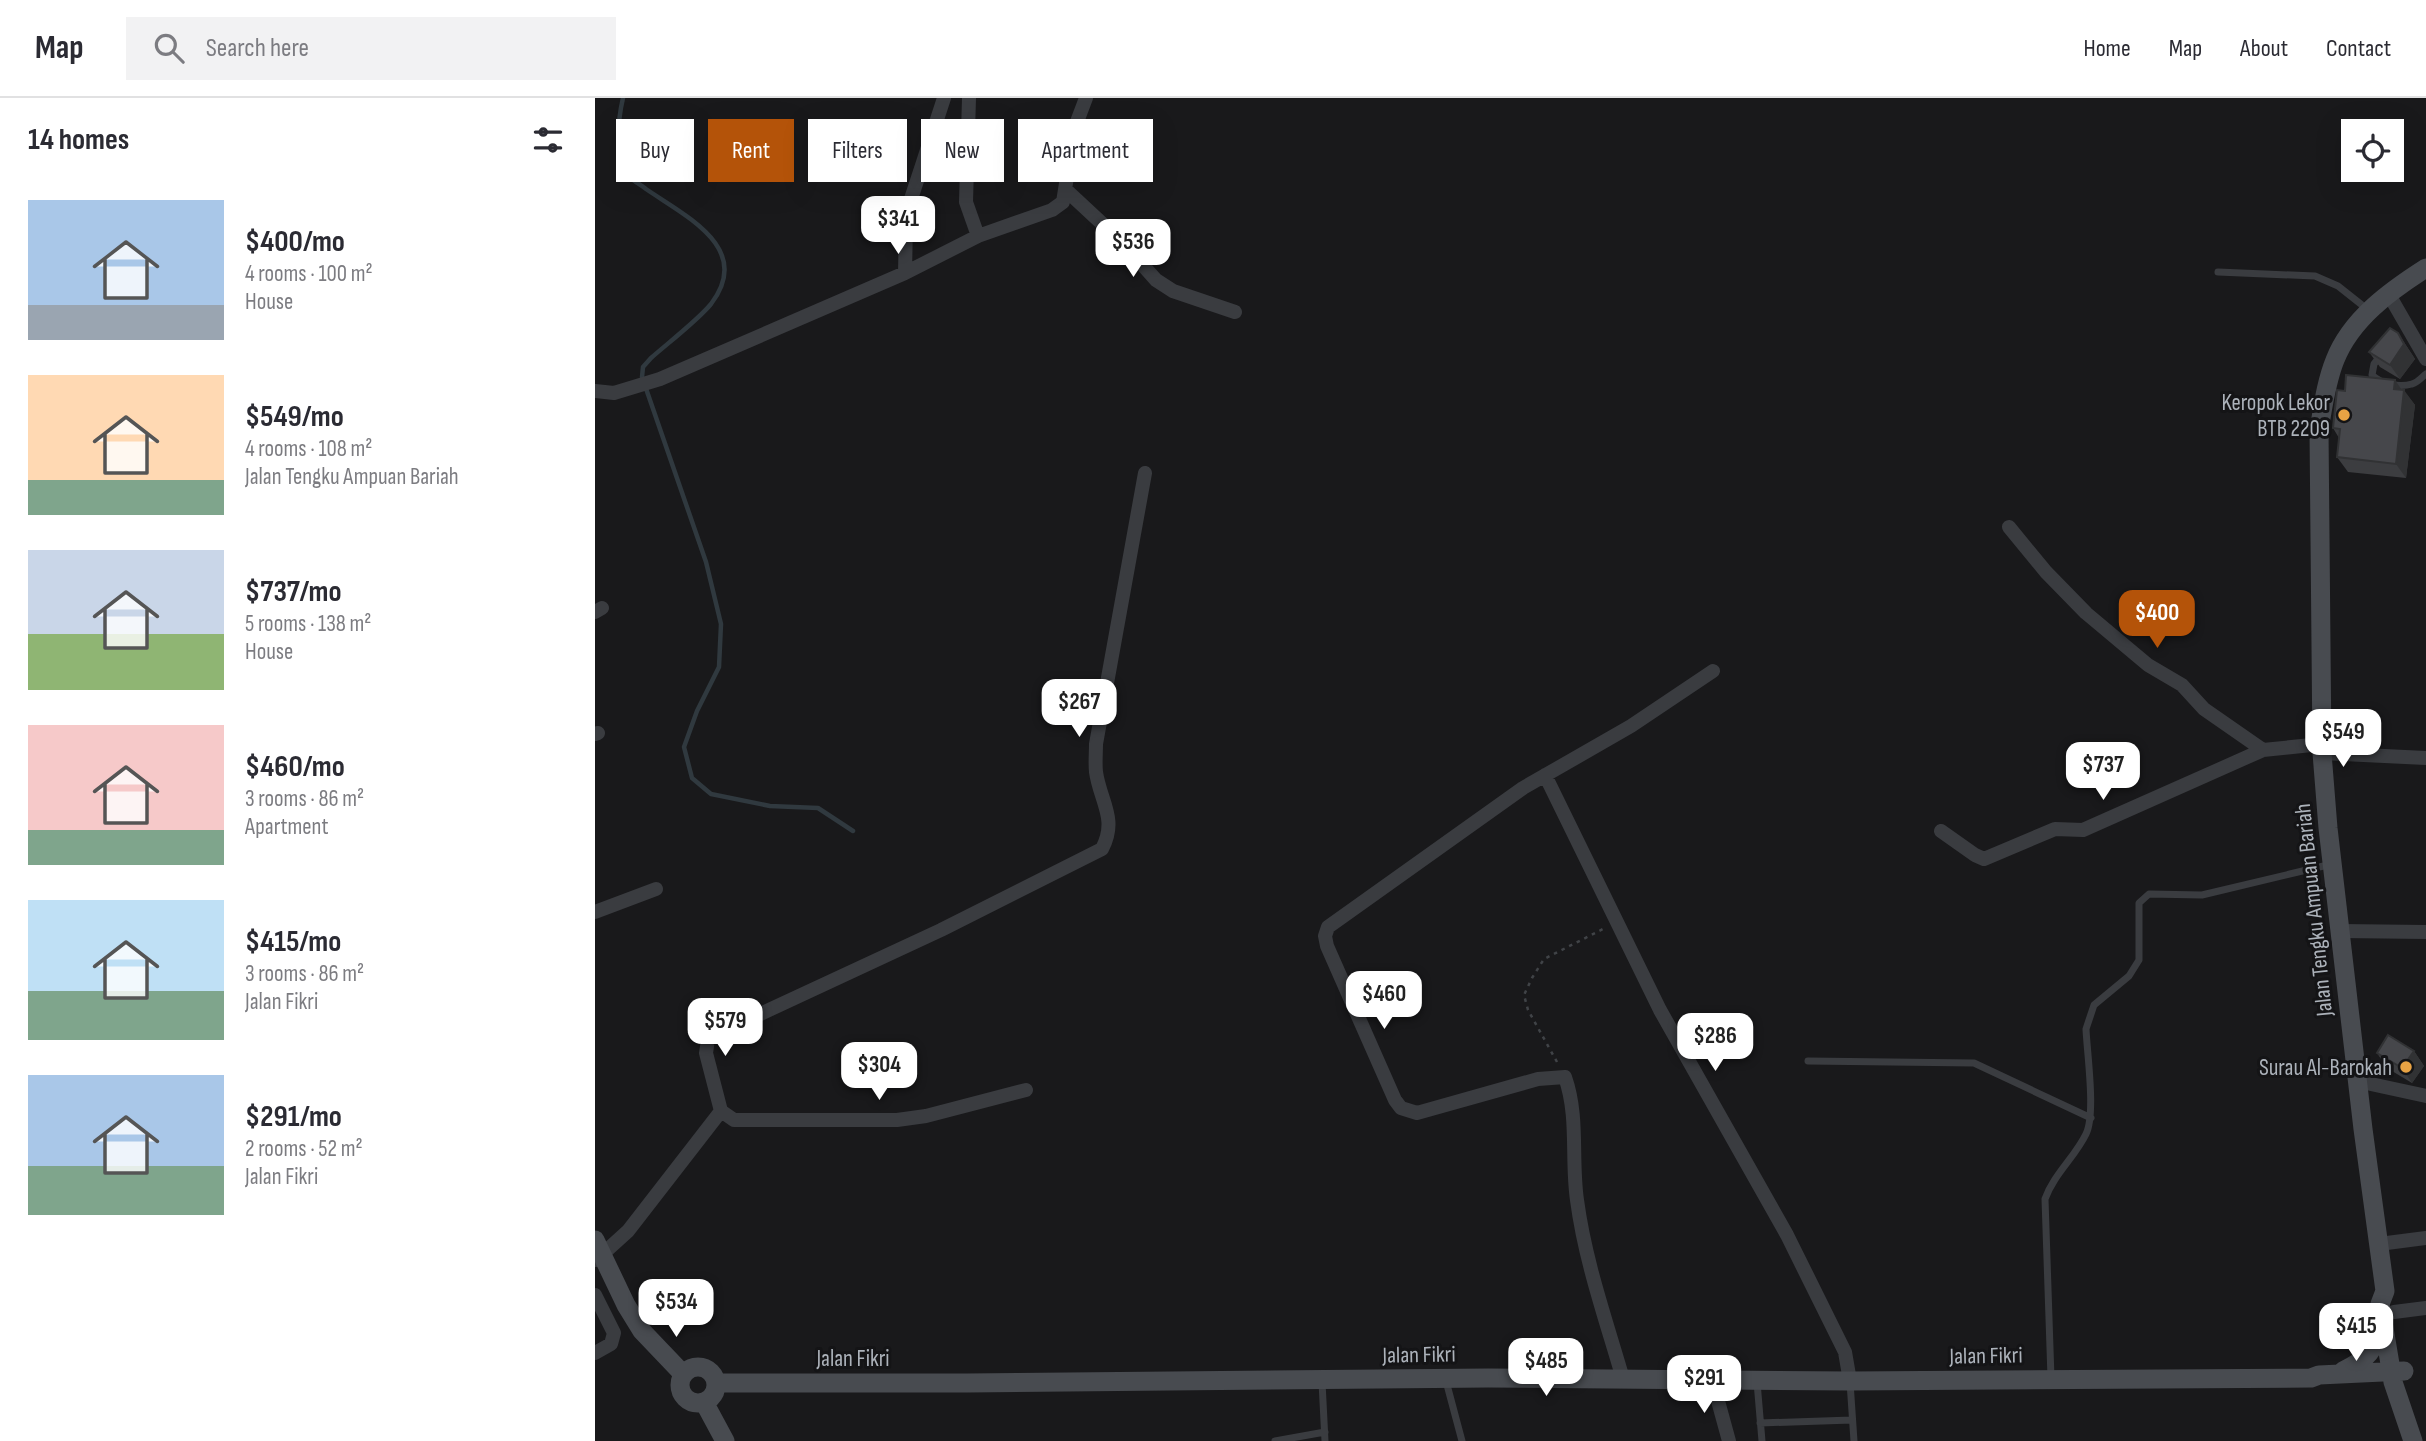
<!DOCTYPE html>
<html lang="en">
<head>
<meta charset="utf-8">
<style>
  body { margin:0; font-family:"Sofia Sans Condensed",sans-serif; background:#f2f2f3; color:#2b2b33; height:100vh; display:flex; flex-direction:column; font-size:26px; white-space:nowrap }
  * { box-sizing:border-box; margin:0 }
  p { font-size:23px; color:#7c7c81 }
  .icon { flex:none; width:38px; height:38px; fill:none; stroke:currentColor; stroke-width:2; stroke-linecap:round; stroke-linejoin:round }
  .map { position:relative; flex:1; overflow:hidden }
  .panel { display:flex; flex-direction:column; background:#fff; width:595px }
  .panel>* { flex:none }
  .top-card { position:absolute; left:21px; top:21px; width:665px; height:63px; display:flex; gap:14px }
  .fabs { position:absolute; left:1746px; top:21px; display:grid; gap:14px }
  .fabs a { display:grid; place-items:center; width:63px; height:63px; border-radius:0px; background:#fff; box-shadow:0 7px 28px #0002; font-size:35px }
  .price { position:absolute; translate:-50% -60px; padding:0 16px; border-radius:14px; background:#fff; color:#222; font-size:23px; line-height:46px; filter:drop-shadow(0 2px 4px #0008) }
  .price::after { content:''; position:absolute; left:50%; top:42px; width:21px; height:16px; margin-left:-10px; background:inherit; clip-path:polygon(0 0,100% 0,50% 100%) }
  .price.on { background:#b45309; color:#fff }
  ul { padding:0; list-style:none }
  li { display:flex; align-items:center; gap:21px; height:175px; padding:0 28px }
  li span { display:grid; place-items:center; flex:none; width:196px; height:140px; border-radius:0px; color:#555 }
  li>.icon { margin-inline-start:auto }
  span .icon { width:84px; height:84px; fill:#fffc; stroke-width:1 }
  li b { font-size:30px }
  h2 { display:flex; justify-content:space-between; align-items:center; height:84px; padding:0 28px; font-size:30px }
  .pill { padding:0 24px; border-radius:0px; background:#fff; box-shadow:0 7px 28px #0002; font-size:24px; line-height:63px }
  .pill.on { background:#b45309; color:#fff }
  header { display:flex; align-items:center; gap:42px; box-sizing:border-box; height:98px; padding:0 35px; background:#fff; border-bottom:2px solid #e1e1e2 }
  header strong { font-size:33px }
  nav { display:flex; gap:38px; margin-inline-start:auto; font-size:24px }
  .search { width:490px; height:63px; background:#f2f2f3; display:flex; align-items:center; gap:18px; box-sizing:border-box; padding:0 24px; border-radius:0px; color:#7c7c81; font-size:26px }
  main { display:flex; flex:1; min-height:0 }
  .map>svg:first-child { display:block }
</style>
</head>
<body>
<header>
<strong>Map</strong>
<div class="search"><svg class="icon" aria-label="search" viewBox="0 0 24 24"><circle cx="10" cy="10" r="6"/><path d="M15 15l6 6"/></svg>Search here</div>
<nav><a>Home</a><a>Map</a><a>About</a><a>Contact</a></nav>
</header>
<main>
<section class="panel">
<h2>14 homes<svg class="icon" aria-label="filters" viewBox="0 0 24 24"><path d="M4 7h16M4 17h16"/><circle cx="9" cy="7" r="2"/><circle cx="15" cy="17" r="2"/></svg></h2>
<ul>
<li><span style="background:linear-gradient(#a9c7e8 75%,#9aa5b1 0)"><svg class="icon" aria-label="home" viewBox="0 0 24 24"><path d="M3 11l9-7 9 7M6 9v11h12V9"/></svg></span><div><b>$400/mo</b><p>4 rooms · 100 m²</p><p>House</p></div></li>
<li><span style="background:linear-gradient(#ffd9b3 75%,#7fa58c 0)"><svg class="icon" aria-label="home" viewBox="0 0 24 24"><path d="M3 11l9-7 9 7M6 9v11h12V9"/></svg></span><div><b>$549/mo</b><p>4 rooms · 108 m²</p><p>Jalan Tengku Ampuan Bariah</p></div></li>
<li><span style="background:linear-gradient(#c9d6e8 60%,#8fb573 0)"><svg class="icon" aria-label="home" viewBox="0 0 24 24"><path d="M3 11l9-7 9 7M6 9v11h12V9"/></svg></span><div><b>$737/mo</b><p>5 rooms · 138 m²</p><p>House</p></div></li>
<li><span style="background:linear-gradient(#f6c9c9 75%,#7fa58c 0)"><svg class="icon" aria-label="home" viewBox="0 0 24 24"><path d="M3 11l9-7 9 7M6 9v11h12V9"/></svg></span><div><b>$460/mo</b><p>3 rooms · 86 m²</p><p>Apartment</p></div></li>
<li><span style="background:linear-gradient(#bfe0f5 65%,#7fa58c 0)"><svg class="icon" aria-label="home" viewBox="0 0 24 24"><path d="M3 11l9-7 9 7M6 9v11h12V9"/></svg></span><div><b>$415/mo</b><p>3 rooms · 86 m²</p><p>Jalan Fikri</p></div></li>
<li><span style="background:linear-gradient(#a9c7e8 65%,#7fa58c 0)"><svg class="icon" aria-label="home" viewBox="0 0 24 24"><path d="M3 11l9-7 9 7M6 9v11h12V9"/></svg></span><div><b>$291/mo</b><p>2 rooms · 52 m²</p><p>Jalan Fikri</p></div></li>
</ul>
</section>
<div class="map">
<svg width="1831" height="1343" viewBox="0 0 1831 1343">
  <rect width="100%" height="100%" fill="#19191b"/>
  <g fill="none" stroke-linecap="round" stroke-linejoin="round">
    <path stroke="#30393f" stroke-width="4.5" d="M 28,0 C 23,21 19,60 34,78 C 38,83 46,87 51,91 C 90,118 159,150 116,206 C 103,222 73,245 56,260 L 48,269 L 47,279 L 111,464 L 126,526 L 124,569 L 102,613 L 89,649 L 97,680 L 116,696 L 175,708 L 223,710 L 258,733"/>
    <path stroke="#404347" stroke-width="2.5" stroke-dasharray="3.5 5" stroke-linecap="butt" d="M 962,964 L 933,912 L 929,897 L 937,880 L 949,861 L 1008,831"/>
    <path stroke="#3a3c40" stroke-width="7" d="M 1623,174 L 1720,178 L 1743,188 L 1772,211
      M 1786,257 L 1779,266 L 1777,277 C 1786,286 1804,290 1817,286 C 1822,285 1827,279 1831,276
      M 1213,963 L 1379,965 L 1496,1020
      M 1456,1280 L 1450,1101 C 1459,1076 1480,1059 1491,1036 C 1501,1016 1492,955 1491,931 L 1499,907 L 1534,878 L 1544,862 L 1544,805 L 1554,796 L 1607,797 L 1737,766
      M 851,1283 L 867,1343
      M 727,1284 L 730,1343
      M 1162,1284 L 1167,1343
      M 1255,1284 L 1259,1343
      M 1165,1325 L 1257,1322
      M 680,1343 L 730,1334"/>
    <path stroke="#3a3c40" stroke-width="14" d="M 374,0 L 371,104 L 383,138
      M 471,92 L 528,145 L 561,182 L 578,193 L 640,214
      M 310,175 L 311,125 L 316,101 L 349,0
      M 1793,195 L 1831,261
      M 0,293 L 19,295 L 65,281 L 310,175 L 383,138 L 457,112 L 468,104 L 480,29 L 491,0
      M 1414,429 L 1451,474 L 1491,515 L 1553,567 L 1587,587 L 1609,611 L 1668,652 L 1726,646
      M 0,514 L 7,510
      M 0,636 L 3,635
      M 1727,655 L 1831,660
      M 950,677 L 1065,912 L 1192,1137 L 1250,1254 L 1255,1283
      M 1346,733 L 1380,757 L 1389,761 L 1460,731 L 1488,732 L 1668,652
      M 0,814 L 61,791
      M 1745,833 L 1831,834
      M 1762,983 L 1831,998
      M 126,1013 L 139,1022 L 302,1022 L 331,1018 L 431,992
      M 1784,1146 L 1831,1140
      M 1,1162 L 33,1133 L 126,1013 L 111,955 L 113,942 L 120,937 L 346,832 L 507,751 C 523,721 505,703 501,674 C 500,665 501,655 501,646 L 550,375
      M 0,1197 L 19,1235 L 16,1246 L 0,1255
      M 1799,1214 L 1831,1210
      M 1028,1281 C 1011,1222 990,1163 982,1102 C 976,1061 984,1019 970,979 L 943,981 L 822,1015 L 806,1010 L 800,1002 L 732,848 L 730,838 L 733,829 L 928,690 L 1036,628 L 1118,573
      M 1117,1281 L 1134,1343"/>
    <path stroke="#484b50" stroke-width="19" d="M 0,1142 L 31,1207 L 47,1233 L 88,1276
      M85 1287a18 18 0 1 1 36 0a18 18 0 1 1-36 0Z
      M 1748,1273 C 1773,1260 1780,1255 1783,1225
      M 121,1285 L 372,1285 L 893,1280 L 1255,1283 L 1716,1280 L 1724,1277 L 1809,1273
      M 109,1304 L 130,1343
      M 1818,1343 L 1798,1284 L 1785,1206 L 1790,1193 L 1768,1031 L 1733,730 L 1727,655 L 1724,332 C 1728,309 1731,284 1740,262 C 1756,221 1795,193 1831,170"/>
  </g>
  <path fill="#3c3d40" d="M 1803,235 L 1820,261 L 1805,281 L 1785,269 L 1774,254 Z
    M 1800,282 L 1820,307 L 1811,380 L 1753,374 L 1742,359 L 1744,340 L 1738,330 L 1750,293 Z
    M 1819,953 L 1829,968 L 1817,985 L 1792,970 L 1782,955 Z"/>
  <path fill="#313234" d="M 1803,235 L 1820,261 L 1805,281 L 1795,267 Z
    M 1800,282 L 1809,295 L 1809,292 L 1820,307 L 1811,380 L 1801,366 L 1799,291 Z
    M 1819,953 L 1829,968 L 1817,985 L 1807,970 Z"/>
  <path fill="#46474b" stroke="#313234" stroke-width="2" d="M 1795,230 L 1803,235 L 1809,246 L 1795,267 L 1774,254 Z
    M 1751,277 L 1800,282 L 1799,291 L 1809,292 L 1801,366 L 1742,359 L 1745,331 L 1738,330 L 1742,292 L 1750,293 Z
    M 1793,937 L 1819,953 L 1807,970 L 1782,955 Z"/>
  <g fill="#e8a344" stroke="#141416" stroke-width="2.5">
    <circle cx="1749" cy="317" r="7"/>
    <circle cx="1811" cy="969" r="7"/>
  </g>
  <g text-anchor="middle" stroke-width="6" stroke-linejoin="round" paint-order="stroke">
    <g font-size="23" fill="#acb2ba" stroke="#141416" text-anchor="end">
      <text x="1735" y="312">Keropok Lekor<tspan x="1735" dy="26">BTB 2209</tspan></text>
      <text x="1797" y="977">Surau Al-Barokah</text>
    </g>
    <g font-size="23" fill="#acb2ba" stroke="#141416">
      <text transform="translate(1718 812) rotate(-96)" y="8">Jalan Tengku Ampuan Bariah</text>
      <text transform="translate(824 1256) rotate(-1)" y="8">Jalan Fikri</text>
      <text transform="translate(1391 1257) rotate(-1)" y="8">Jalan Fikri</text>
      <text x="258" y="1268">Jalan Fikri</text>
    </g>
  </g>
</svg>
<div class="fabs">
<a><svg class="icon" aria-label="locate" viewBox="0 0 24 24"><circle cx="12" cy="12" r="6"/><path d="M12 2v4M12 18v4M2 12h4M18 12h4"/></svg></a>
</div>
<b class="price" style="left:303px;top:158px">$341</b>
<b class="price" style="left:538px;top:181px">$536</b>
<b class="price on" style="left:1562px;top:552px">$400</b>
<b class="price" style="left:484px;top:641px">$267</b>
<b class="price" style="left:1748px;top:671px">$549</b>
<b class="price" style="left:1508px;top:704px">$737</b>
<b class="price" style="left:789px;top:933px">$460</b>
<b class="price" style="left:130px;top:960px">$579</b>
<b class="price" style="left:1120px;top:975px">$286</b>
<b class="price" style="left:284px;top:1004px">$304</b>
<b class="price" style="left:81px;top:1241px">$534</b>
<b class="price" style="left:1761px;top:1265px">$415</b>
<b class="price" style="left:951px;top:1300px">$485</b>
<b class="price" style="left:1109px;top:1317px">$291</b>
<div class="top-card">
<a class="pill">Buy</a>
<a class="pill on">Rent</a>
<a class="pill">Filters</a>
<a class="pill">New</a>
<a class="pill">Apartment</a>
</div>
</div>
</main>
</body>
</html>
